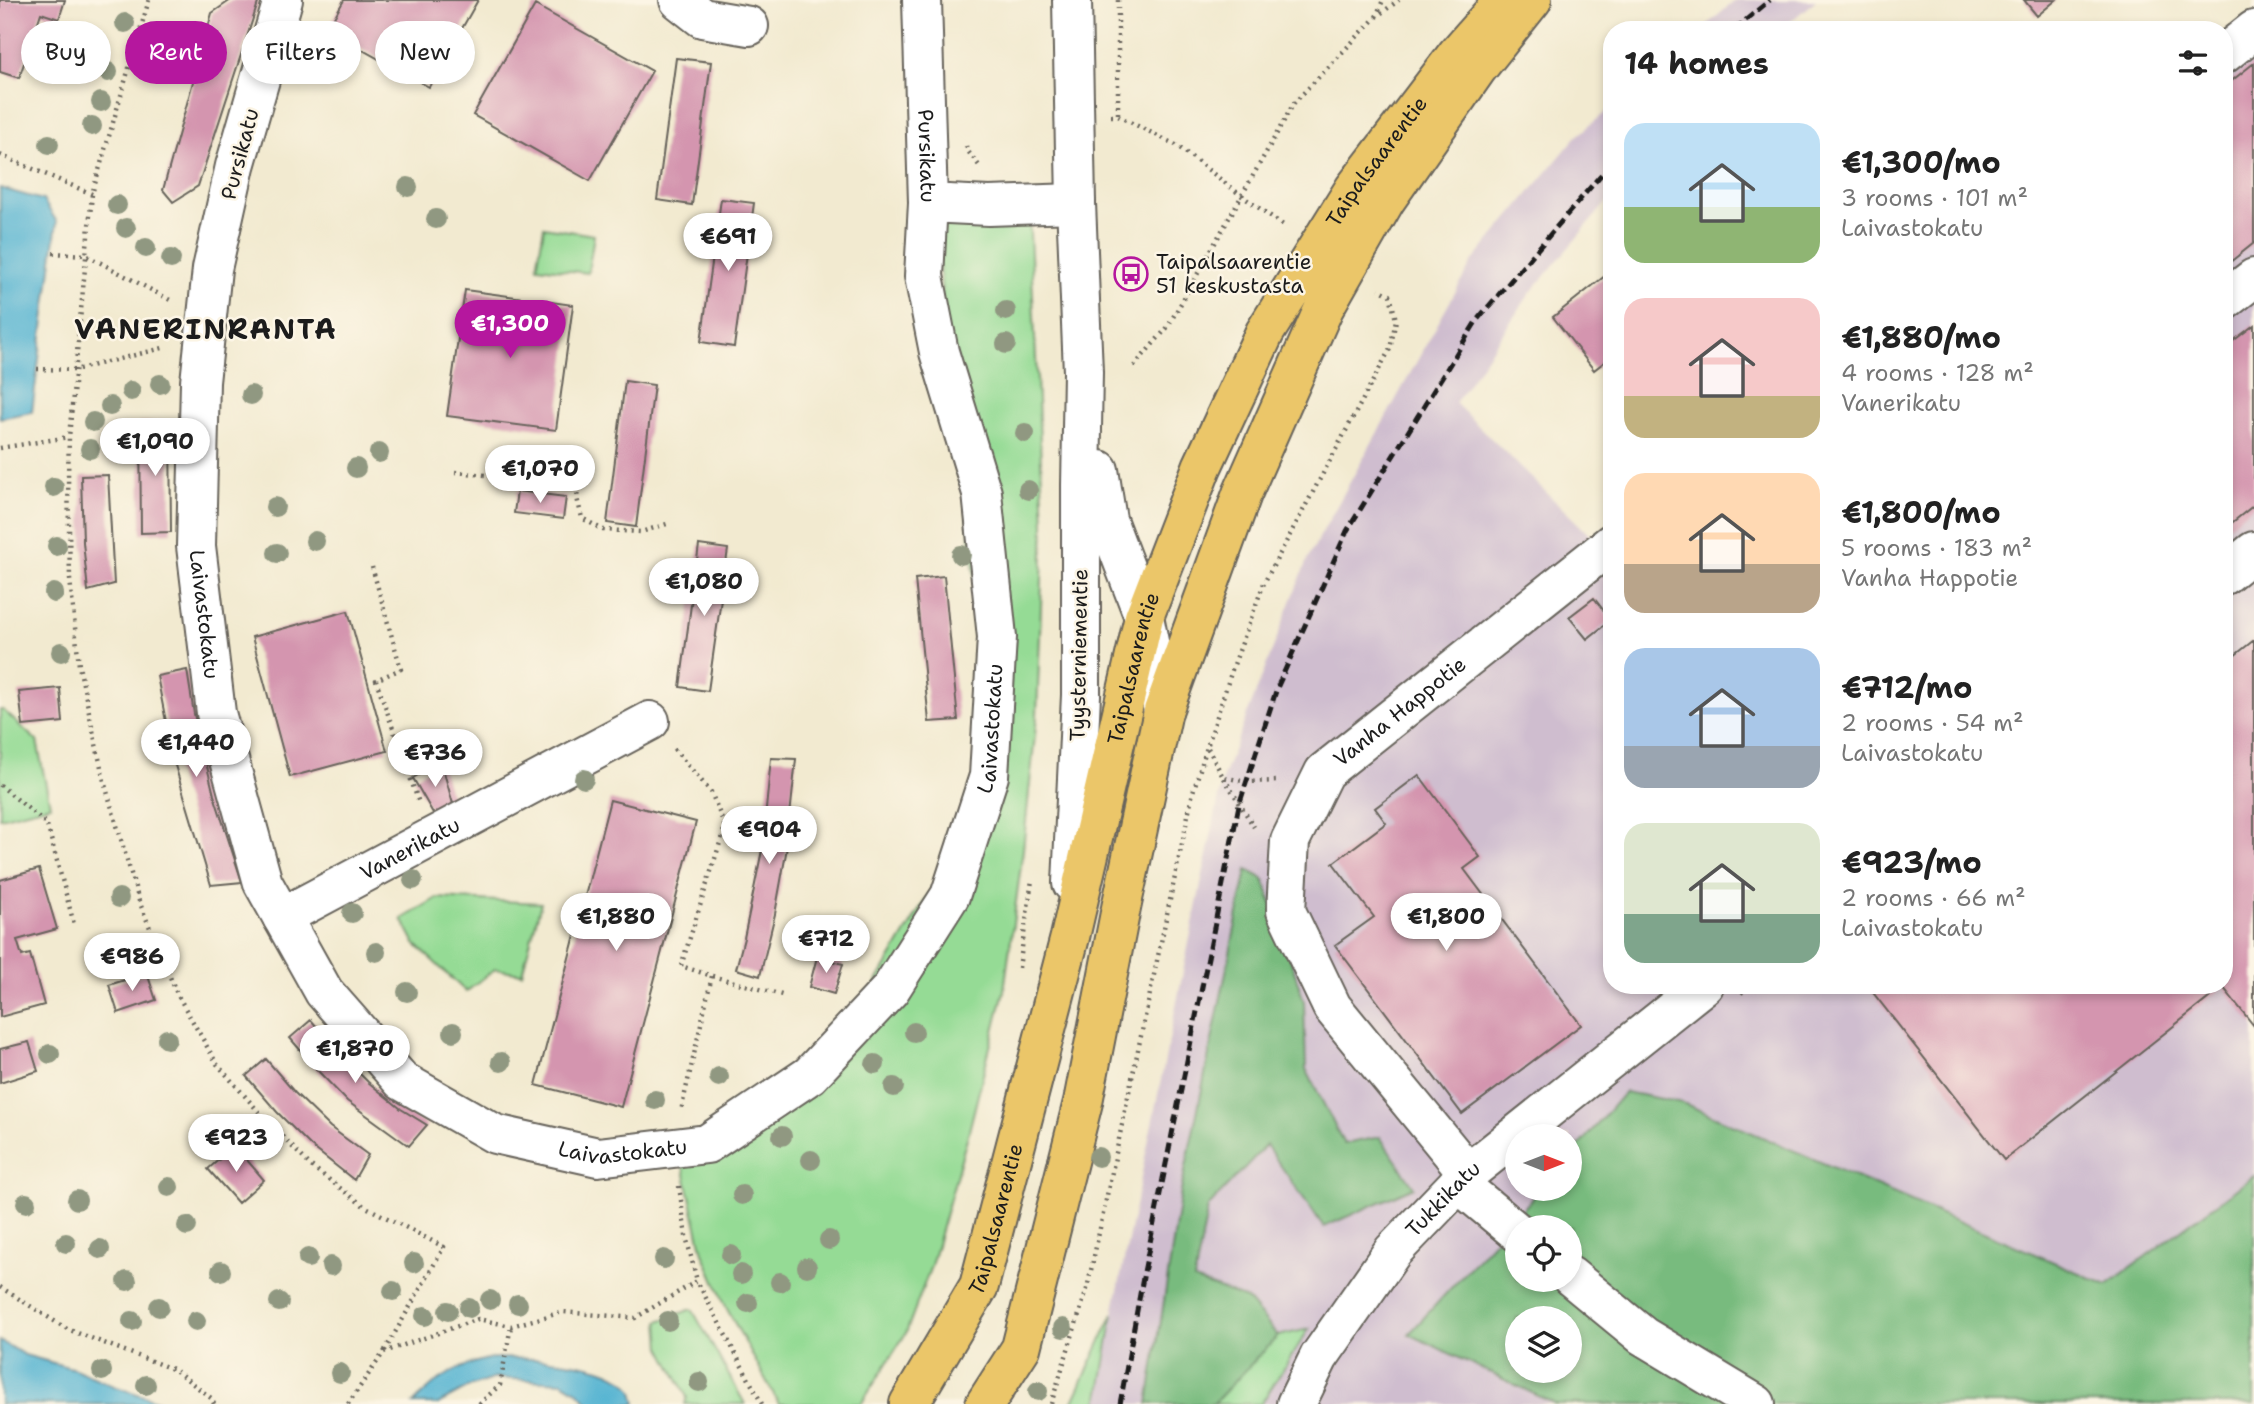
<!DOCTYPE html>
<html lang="en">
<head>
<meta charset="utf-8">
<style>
  body { margin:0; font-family:"Shantell Sans",sans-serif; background:#f2f2f2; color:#222; height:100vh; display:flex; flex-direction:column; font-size:26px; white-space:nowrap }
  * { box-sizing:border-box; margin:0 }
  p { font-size:23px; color:#767676 }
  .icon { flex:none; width:38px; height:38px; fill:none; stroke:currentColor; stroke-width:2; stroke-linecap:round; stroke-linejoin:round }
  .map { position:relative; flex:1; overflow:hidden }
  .side { position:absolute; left:1603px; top:21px; width:630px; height:973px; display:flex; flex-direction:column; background:#fff; border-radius:28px; box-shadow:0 4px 10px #0003 }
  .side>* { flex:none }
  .top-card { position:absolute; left:21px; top:21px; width:665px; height:63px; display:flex; gap:14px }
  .needle { width:46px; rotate:90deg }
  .fabs { position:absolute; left:1505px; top:1124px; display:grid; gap:14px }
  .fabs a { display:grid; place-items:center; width:77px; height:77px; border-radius:50%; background:#fff; box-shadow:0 4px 10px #0003; font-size:35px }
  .price { position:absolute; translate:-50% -60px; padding:0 16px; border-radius:24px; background:#fff; color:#222; font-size:23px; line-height:46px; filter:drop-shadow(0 2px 4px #0008) }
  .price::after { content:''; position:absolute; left:50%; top:42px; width:21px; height:16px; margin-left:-10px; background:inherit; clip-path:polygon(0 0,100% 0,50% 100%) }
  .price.on { background:#b5179e; color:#fff }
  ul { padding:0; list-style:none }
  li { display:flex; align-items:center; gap:21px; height:175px; padding:0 21px }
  li span { display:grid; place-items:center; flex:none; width:196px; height:140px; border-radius:21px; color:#555 }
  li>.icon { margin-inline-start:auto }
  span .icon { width:84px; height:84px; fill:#fffc; stroke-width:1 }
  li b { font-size:30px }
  h2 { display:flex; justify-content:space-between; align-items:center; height:84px; padding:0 21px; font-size:30px }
  .pill { padding:0 24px; border-radius:32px; background:#fff; box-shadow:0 4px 10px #0003; font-size:24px; line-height:63px }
  .pill.on { background:#b5179e; color:#fff }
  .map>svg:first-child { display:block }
</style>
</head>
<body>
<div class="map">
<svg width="2254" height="1404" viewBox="0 0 2254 1404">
  <rect width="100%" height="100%" fill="#fcf5e5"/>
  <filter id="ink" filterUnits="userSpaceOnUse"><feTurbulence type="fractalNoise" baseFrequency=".0143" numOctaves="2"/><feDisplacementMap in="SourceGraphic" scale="14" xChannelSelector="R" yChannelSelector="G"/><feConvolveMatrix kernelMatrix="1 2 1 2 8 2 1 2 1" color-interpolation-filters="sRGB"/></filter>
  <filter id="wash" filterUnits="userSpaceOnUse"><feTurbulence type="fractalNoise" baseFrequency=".00686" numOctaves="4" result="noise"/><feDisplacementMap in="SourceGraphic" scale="28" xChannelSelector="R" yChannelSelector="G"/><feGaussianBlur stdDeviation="1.57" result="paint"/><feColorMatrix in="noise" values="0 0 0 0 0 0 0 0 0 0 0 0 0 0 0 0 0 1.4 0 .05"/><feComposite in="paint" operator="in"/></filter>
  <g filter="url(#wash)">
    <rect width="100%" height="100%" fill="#f2ead0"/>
    <path fill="#cfbdcf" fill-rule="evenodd" d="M 1736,0 L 1816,0 L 1780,30 L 1701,30 Z
      M 2254,30 L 2254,1404 L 1098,1404 L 1113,1314 L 1223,777 L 1308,558 L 1472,262 L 1576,137 L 1612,107 L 1612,196 L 1531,292 L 1455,403 L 1604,549 L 1612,543 L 1612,985 L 2224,985 L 2224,54 ZM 1517,1136 L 1570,1136 L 1570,1188 L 1517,1188 ZM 1517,1227 L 1570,1227 L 1570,1279 L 1517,1279 ZM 1517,1318 L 1570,1318 L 1570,1370 L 1517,1370 Z"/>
    <path fill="#95db95" stroke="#587c58" stroke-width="2" d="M 934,209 L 1029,213 L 1044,524 L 1037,716 L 1023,850 L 1004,991 L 969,1131 L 931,1266 L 906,1333 L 861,1404 L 779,1404 L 727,1309 L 703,1253 L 681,1157 L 820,1077 L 999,776 L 947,350 Z
      M 544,227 L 594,235 L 588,273 L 537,267 Z
      M 0,710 L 3,710 L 37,741 L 50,805 L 0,818 Z
      M 437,898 L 541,903 L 522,973 L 495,969 L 466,992 L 415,944 L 402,919 Z
      M 692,1309 L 745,1404 L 685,1404 L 687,1397 L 661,1347 L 659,1321 Z
      M 1113,1314 L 1098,1404 L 1072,1404 Z
      M 1309,1329 L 1261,1404 L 1213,1404 L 1278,1336 Z"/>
    <path fill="#78bb7e" stroke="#4a6c4d" stroke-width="2" fill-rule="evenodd" d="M 1247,870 L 1264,879 L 1304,1001 L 1306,1069 L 1344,1144 L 1380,1137 L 1414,1187 L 1324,1227 L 1266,1145 L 1208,1207 L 1194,1280 L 1247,1299 L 1278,1336 L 1213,1404 L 1148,1404 L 1181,1191 Z
      M 1625,1092 L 1683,1103 L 2107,1285 L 2254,1176 L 2254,1404 L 1555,1404 L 1409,1334 L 1542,1188 L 1570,1188 L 1570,1156 ZM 1517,1227 L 1570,1227 L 1570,1279 L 1517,1279 ZM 1517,1318 L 1570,1318 L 1570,1370 L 1517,1370 Z"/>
    <path fill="#54b4d2" stroke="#386877" stroke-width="2" d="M 0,188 L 43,200 L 57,222 L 32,412 L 0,418 Z
      M 0,1341 L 25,1355 L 75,1369 L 114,1386 L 167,1404 L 0,1404 Z
      M 491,1358 C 526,1358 609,1358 631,1388 C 634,1392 635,1399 636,1404 L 590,1404 L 577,1391 L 562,1382 L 495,1378 L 469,1387 L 438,1404 L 413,1404 C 438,1377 455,1367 491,1358 Z"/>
    <g id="blocks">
      <path fill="#d495af" d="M 0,0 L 65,0 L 59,19 L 41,13 L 19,78 L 0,72 Z
        M 231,0 L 259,0 L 198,186 L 173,202 L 163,190 L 212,13 Z
        M 344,0 L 478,0 L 429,87 L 327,30 Z
        M 2024,0 L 2056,0 L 2037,16 Z
        M 535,5 L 652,71 L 590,181 L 473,115 Z
        M 676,58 L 711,62 L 692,205 L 657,200 Z
        M 2254,63 L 2254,243 L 2224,267 L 2224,87 Z
        M 721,199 L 754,203 L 734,347 L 701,342 Z
        M 1610,272 L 1612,356 L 1594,370 L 1553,317 Z
        M 465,290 L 573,305 L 556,430 L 447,416 Z
        M 2254,325 L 2254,505 L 2224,529 L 2224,348 Z
        M 625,381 L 654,385 L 636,527 L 607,523 Z
        M 140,422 L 170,423 L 171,532 L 141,533 Z
        M 108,475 L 114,584 L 88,591 L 83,542 L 81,476 Z
        M 517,491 L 566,497 L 563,519 L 514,513 Z
        M 699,545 L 728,549 L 708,691 L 680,687 Z
        M 944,576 L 958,720 L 929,722 L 915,579 Z
        M 1594,598 L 1611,620 L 1587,639 L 1569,617 Z
        M 348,611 L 387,751 L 290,777 L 252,637 Z
        M 2254,640 L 2254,1026 L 2223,987 L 2004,1160 L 1867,985 L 2224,985 L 2224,664 Z
        M 187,670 L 194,714 L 214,795 L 242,882 L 211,885 L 174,762 L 157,676 Z
        M 60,688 L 63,722 L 23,726 L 19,692 Z
        M 771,758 L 796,759 L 786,853 L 775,914 L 760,976 L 736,969 L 744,938 L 762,850 Z
        M 441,762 L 453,804 L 434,815 L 413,778 Z
        M 1419,775 L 1480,857 L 1464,869 L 1581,1025 L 1462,1114 L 1335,945 L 1374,917 L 1333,863 L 1386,823 L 1375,808 Z
        M 610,800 L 696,822 L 621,1107 L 536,1085 Z
        M 39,869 L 57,929 L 17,940 L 22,956 L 30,954 L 44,1005 L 0,1017 L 0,880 Z
        M 817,957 L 843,964 L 834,994 L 809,987 Z
        M 147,973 L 156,1000 L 118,1013 L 109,985 Z
        M 311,1020 L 341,1055 L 368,1082 L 401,1109 L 427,1125 L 409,1146 L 347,1101 L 319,1072 L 290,1038 Z
        M 29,1042 L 38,1071 L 0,1083 L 0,1049 Z
        M 266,1059 L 295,1093 L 330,1127 L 368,1155 L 354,1180 L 311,1146 L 277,1112 L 246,1076 Z
        M 235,1146 L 264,1180 L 238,1203 L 208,1169 Z"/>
    </g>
  </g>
  <g filter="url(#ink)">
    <use href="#blocks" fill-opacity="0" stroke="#67645b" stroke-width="2"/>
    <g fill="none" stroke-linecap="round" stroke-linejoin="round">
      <defs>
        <g id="minor">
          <path id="s1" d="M 283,0 L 235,166 L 212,269 L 200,382 L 196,546 L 216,713 L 263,883 L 324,992 L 402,1081 L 495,1134 L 598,1157 L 707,1144 L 810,1075 L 890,990 L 950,896 L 989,776 L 997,637 L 982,493 L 939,352 L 924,276 L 928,203"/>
          <path d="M 679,0 L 702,18 L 749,26"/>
          <path id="s2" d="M 922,0 L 928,203 L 989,206 L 1076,203"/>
          <path d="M 1072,0 L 1076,203 L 1083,372 L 1081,485 L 1081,695 L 1072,883"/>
          <path d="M 2224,54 L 2254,30"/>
          <path d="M 2224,301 L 2254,278"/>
          <path d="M 1099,470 L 1107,520 L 1144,617 L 1163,711"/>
          <path d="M 2224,575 L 2254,551"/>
          <path id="s3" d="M 282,917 L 650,721"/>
          <path id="s4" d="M 1468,1173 L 1332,1007 L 1286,911 L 1290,841 L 1324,772 L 1612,543"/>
          <path d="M 1458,1183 L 1517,1232"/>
          <path d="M 1570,1276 L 1643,1336 L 1756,1404"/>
          <path id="s5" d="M 1296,1404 L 1319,1357 L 1393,1251 L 1468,1173 L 1704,985"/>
        </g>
        <g id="major">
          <path id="s6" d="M 909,1404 L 979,1286 L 1070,937 L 1144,617 L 1202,467 L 1265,332 L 1354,189 L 1457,54 L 1504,0"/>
          <path d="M 985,1404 L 1021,1348 L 1083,1102 L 1120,913 L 1163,711 L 1242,494 L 1324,308 L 1385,201 L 1477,69 L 1532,0"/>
        </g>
      </defs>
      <use href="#minor" stroke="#67645b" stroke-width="42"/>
      <use href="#major" stroke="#67645b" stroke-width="42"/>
      <path stroke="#67645b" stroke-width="4.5" stroke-dasharray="2 5" stroke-linecap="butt" d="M 149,0 L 92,194 L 69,437 L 68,477 L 70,579 L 79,666 L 104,781 L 139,901 L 177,994 L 217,1064 L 265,1119 L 311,1166 L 364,1206 L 444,1247 L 384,1352
        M 1118,0 L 1118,116
        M 1376,17 L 1383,0
        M 1111,116 L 1118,116 L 1176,145 L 1242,196 L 1286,227
        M 966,146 L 967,150 L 981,168
        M 0,155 L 92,194
        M 53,253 L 86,255 L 170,300
        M 1134,366 L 1167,328 L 1294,103 L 1376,17 L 1399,0
        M 37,369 L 75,370 L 167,347
        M 0,448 L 69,437
        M 455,472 L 516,478 L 579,478 L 577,498 L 582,518 L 603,530 L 641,532 L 667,524
        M 372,567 L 401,669 L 376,680 L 419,803
        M 1208,748 L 1223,777 L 1247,782 L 1279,781
        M 674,749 L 711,792 L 725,827 L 681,966 L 712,976 L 681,1111
        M 1224,778 L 1254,827
        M 0,785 L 47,824 L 74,924
        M 1019,968 L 1032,880
        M 712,976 L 782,995
        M 1741,993 L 1751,985
        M 679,1186 L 686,1236 L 697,1281
        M 0,1287 L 67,1329 L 175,1370 L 211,1398 L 214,1404
        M 348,1404 L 384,1352 L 478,1319 L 511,1326 L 563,1312 L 635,1318 L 697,1281 L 762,1404
        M 479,1404 L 500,1385 L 511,1326
        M 1051,1404 L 1087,1289 L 1193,792 L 1207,747 L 1232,670 L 1264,583 L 1390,349 L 1396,320 L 1390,295 L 1379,289"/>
      <use href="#minor" stroke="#fff" stroke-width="38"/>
      <use href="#major" stroke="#ebc669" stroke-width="38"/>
      <path stroke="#1c1c1c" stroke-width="5" stroke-dasharray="10 5" stroke-linecap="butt" d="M 1734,30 L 1770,0
        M 1120,1404 L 1144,1272 L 1239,805 L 1277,688 L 1347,531 L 1477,320 L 1612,162"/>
    </g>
    <g fill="#909881">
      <circle cx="125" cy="23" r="10"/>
      <circle cx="108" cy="72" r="10"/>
      <circle cx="101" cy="102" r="10"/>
      <circle cx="92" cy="126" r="10"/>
      <circle cx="49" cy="144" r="10"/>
      <circle cx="408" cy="187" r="10"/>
      <circle cx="117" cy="205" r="10"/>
      <circle cx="436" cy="219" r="10"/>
      <circle cx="126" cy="228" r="10"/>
      <circle cx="146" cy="248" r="10"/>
      <circle cx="171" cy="259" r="10"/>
      <circle cx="1006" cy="311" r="10"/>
      <circle cx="1006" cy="344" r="10"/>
      <circle cx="160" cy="384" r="10"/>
      <circle cx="131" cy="391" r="10"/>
      <circle cx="251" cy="395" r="10"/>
      <circle cx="110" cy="406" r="10"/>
      <circle cx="93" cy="422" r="10"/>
      <circle cx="1025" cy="433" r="10"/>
      <circle cx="90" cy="449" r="10"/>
      <circle cx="379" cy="453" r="10"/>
      <circle cx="356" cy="468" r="10"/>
      <circle cx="54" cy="487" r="10"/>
      <circle cx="1028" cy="490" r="10"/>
      <circle cx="275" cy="507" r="10"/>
      <circle cx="315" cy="541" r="10"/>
      <circle cx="57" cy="546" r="10"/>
      <circle cx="277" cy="553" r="10"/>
      <circle cx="961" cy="555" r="10"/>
      <circle cx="54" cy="593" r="10"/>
      <circle cx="61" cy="652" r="10"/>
      <circle cx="584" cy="779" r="10"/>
      <circle cx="413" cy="880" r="10"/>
      <circle cx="119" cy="898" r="10"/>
      <circle cx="352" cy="913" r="10"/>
      <circle cx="133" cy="949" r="10"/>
      <circle cx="376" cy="952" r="10"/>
      <circle cx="407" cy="992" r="10"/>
      <circle cx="453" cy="1032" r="10"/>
      <circle cx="914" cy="1032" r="10"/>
      <circle cx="167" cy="1039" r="10"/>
      <circle cx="50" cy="1054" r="10"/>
      <circle cx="501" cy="1062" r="10"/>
      <circle cx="875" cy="1064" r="10"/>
      <circle cx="719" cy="1077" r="10"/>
      <circle cx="894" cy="1087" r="10"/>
      <circle cx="655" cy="1100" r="10"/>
      <circle cx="782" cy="1136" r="10"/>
      <circle cx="1098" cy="1157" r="10"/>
      <circle cx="811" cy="1160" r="10"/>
      <circle cx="169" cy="1187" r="10"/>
      <circle cx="742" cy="1195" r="10"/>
      <circle cx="77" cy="1200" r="10"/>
      <circle cx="26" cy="1203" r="10"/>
      <circle cx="187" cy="1226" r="10"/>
      <circle cx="829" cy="1240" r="10"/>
      <circle cx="66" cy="1243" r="10"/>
      <circle cx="100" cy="1249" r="10"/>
      <circle cx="731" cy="1255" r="10"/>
      <circle cx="308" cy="1258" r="10"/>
      <circle cx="664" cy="1259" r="10"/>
      <circle cx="414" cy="1263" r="10"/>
      <circle cx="331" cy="1266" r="10"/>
      <circle cx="807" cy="1267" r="10"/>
      <circle cx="221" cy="1271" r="10"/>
      <circle cx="741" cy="1274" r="10"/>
      <circle cx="127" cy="1281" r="10"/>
      <circle cx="780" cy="1282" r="10"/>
      <circle cx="393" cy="1291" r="10"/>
      <circle cx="490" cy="1300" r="10"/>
      <circle cx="279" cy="1302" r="10"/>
      <circle cx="748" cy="1303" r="10"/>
      <circle cx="518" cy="1304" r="10"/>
      <circle cx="159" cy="1307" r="10"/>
      <circle cx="469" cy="1308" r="10"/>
      <circle cx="448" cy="1311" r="10"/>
      <circle cx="425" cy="1316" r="10"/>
      <circle cx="132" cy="1321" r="10"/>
      <circle cx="196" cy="1321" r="10"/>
      <circle cx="668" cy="1321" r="10"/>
      <circle cx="1063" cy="1328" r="10"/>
      <circle cx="102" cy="1371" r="10"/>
      <circle cx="340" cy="1373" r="10"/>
      <circle cx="699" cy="1382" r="10"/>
      <circle cx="146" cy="1385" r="10"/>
      <circle cx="1038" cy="1391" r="10"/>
    </g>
  </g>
  <defs>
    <symbol id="bus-ring" viewBox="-11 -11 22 22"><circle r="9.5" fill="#fcf5e5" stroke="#b5179e" stroke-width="1.5"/><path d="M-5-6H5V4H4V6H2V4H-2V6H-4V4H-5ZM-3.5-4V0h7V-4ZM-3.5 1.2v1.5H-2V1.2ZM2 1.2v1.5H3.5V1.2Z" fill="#b5179e"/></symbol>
  </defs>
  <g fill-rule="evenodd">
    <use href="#bus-ring" x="1112" y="255" width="38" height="38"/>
  </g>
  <g text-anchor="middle" stroke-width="5" stroke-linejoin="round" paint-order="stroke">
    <g font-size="21" fill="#1c1c1c" stroke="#fcf5e5">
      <text dy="7" stroke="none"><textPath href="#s2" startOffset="156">Pursikatu</textPath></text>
      <text transform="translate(240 154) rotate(-75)" y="7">Pursikatu</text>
      <text dy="7" stroke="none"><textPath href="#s6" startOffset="1340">Taipalsaarentie</textPath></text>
      <text dy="7" stroke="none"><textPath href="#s1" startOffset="625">Laivastokatu</textPath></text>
      <text transform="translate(1079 655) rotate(-89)" y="7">Tyysterniementie</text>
      <text dy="7" stroke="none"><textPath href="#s6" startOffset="774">Taipalsaarentie</textPath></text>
      <text dy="7" stroke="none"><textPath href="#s4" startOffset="565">Vanha Happotie</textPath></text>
      <text dy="7" stroke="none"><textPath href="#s1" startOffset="1992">Laivastokatu</textPath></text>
      <text dy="7" stroke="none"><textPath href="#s3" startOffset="145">Vanerikatu</textPath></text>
      <text dy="7" stroke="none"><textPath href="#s1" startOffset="1381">Laivastokatu</textPath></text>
      <text dy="7" stroke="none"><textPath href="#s5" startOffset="254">Tukkikatu</textPath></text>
      <text dy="7" stroke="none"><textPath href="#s6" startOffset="206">Taipalsaarentie</textPath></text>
    </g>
    <g font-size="21" fill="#1c1c1c" stroke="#fcf5e5" text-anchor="start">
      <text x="1156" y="269">Taipalsaarentie<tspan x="1156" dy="24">51 keskustasta</tspan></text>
    </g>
    <g font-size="28" font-weight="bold" letter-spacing="2" fill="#1c1c1c" stroke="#fcf5e5">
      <text x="206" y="339">VANERINRANTA</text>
    </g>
  </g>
</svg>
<div class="fabs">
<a><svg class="needle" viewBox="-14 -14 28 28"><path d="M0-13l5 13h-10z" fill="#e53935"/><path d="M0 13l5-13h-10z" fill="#767676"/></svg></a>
<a><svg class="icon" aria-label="locate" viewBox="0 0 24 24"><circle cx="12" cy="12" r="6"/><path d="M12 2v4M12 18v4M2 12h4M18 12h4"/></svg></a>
<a><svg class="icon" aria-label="layers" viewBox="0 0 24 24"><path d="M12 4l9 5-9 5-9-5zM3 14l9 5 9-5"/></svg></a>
</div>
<b class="price" style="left:728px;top:273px">€691</b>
<b class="price on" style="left:510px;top:360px">€1,300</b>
<b class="price" style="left:155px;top:478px">€1,090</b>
<b class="price" style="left:540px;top:505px">€1,070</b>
<b class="price" style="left:704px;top:618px">€1,080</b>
<b class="price" style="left:196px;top:779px">€1,440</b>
<b class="price" style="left:435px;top:789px">€736</b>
<b class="price" style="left:769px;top:866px">€904</b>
<b class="price" style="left:616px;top:953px">€1,880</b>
<b class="price" style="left:1446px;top:953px">€1,800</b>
<b class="price" style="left:826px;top:975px">€712</b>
<b class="price" style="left:132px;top:993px">€986</b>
<b class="price" style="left:355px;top:1085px">€1,870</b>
<b class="price" style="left:236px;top:1174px">€923</b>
<div class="top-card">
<a class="pill">Buy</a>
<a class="pill on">Rent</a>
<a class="pill">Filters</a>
<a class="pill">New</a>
</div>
<section class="side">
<h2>14 homes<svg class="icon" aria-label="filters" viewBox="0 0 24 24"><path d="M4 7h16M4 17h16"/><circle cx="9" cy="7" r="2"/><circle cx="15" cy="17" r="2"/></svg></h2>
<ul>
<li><span style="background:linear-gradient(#bfe0f5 60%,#8fb573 0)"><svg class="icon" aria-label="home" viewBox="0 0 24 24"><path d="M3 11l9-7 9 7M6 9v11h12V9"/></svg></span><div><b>€1,300/mo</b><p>3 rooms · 101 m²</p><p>Laivastokatu</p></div></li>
<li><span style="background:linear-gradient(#f6c9c9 70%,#c2b280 0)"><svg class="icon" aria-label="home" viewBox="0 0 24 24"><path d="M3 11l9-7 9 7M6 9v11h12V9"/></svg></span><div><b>€1,880/mo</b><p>4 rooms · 128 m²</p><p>Vanerikatu</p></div></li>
<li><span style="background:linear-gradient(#ffd9b3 65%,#b9a48a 0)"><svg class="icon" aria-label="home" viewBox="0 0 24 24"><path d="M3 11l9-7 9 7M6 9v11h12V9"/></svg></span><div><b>€1,800/mo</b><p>5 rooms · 183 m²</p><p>Vanha Happotie</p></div></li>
<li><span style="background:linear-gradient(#a9c7e8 70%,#9aa5b1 0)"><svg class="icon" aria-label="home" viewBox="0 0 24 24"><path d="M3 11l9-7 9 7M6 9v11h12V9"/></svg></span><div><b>€712/mo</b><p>2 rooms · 54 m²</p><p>Laivastokatu</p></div></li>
<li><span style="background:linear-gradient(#dfe7d0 65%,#7fa58c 0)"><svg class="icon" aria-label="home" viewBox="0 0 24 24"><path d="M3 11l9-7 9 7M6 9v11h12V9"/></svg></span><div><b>€923/mo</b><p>2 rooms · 66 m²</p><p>Laivastokatu</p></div></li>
</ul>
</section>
</div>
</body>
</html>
